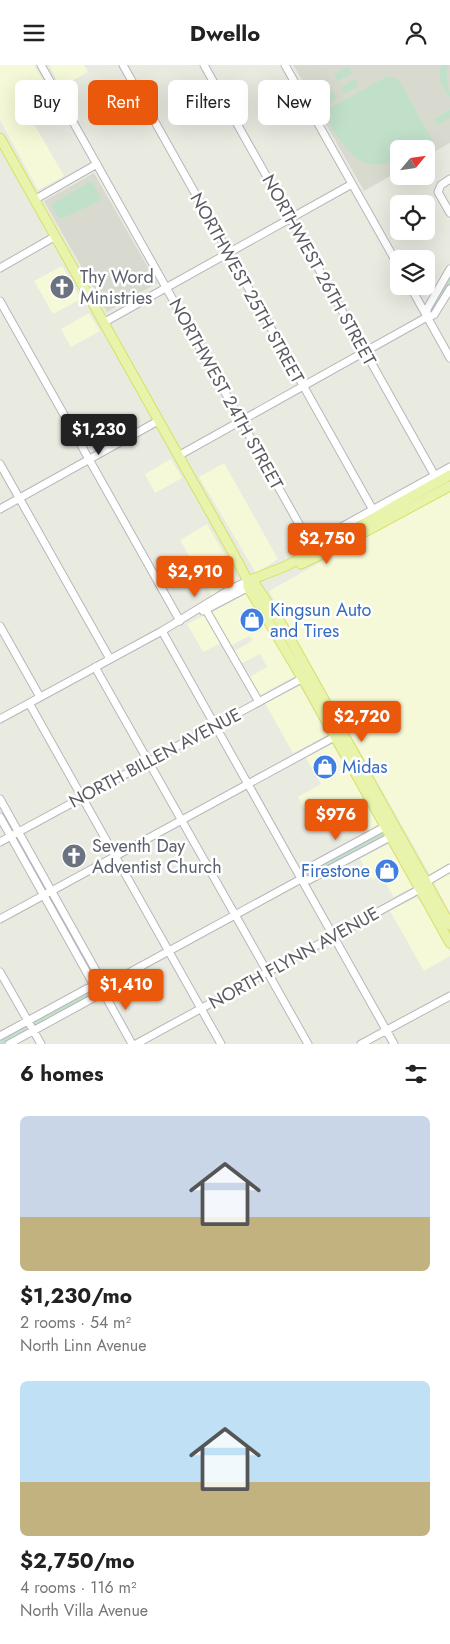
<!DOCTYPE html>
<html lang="en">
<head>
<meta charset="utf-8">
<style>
  body { margin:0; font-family:Jost,sans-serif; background:#f2f2f2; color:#222; height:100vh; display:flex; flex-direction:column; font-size:19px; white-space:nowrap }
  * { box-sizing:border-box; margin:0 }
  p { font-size:16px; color:#767676 }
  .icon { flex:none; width:28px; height:28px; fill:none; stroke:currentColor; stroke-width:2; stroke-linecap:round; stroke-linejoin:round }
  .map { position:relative; height:979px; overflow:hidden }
  .side { display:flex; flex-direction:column; background:#fff; flex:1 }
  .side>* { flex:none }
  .top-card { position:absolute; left:15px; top:15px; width:420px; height:45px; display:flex; gap:10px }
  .needle { width:32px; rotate:61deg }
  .tools { position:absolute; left:390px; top:75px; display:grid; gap:10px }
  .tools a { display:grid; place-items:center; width:45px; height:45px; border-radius:8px; background:#fff; box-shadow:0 5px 20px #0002; font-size:25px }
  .price { position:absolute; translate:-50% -42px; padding:0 11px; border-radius:5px; background:#ea580c; color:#fff; font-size:16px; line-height:32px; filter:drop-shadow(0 1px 2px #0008) }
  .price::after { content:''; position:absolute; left:50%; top:30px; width:15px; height:11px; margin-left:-8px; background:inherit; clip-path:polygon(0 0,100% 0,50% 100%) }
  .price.selected { background:#222; color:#fff }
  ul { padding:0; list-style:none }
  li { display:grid; align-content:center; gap:10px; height:265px; padding:0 20px }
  li span { display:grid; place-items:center; height:155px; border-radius:8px; color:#555 }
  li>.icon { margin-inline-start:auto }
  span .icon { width:90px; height:90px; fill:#fffc; stroke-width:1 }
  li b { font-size:21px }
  h2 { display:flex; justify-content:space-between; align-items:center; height:60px; padding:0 20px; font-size:21px }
  .chip { padding:0 18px; border-radius:8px; background:#fff; box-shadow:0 5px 20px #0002; font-size:18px; line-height:45px }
  .chip.selected { background:#ea580c; color:#fff }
  header { display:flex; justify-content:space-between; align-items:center; height:65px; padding:0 20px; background:#fff; font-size:22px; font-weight:700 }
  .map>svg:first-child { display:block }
</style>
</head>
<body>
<header><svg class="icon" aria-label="menu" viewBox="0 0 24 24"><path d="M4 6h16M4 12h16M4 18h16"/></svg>Dwello<svg class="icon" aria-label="person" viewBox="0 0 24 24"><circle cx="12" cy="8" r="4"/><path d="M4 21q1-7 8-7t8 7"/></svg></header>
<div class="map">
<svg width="450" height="979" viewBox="0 0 450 979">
  <rect width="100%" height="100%" fill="#e9ebe1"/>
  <path fill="#f6f9d8" d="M 0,0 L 34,0 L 52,30 L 26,45 L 64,111 L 38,125 L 0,55 Z
    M 49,0 L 84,0 L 88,7 L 61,22 Z
    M 62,201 L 81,234 L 53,249 L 34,216 Z
    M 89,248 L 100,266 L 71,282 L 61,264 Z
    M 171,394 L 182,413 L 155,428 L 145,409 Z
    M 224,398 L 278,494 L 256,508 L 199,412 Z
    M 450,425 L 450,848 L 429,808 L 269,526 Z
    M 207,459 L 238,514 L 212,531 L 180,475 Z
    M 246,529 L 258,545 L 295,611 L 258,631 L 248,613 L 267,602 L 260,589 L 240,599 L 233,587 L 252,576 L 252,574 L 249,571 L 230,581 L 211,548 Z
    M 205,550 L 221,578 L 203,587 L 187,559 Z
    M 300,621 L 327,670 L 293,688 L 265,638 Z
    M 332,679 L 379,759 L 369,766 L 353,738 L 313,759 L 298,732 L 321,719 L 306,693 Z
    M 388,779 L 413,822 L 394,832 L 381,811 L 372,815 L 360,794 Z
    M 415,833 L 420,835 L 450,887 L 450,891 L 424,906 L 390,846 Z"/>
  <path fill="#d9dacf" d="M 293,0 L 450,0 L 450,78 L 426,91 L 426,84 L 399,84 L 399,106 L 364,126 L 319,47 L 321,46 Z
    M 94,108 L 157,218 L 107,247 L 44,136 Z"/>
  <path fill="#c0e0ca" d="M 441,0 L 448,0 C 444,12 450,20 450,32 C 441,22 437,13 441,0 Z
    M 348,1 L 352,8 L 338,16 L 334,9 Z
    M 388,11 L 398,14 L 434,78 L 423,84 L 399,84 L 399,95 C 389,98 378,101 368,99 C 348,93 332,63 323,47 Z
    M 326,14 L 329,20 L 315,28 L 311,22 Z
    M 355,14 L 359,21 L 345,29 L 341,22 Z
    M 333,27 L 337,33 L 323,41 L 319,35 Z
    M 450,45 L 450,53 L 437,60 L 434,54 Z
    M 89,117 L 93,118 L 100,131 L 100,136 L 63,153 L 59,153 L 51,141 L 52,139 Z
    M 450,208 L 450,219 L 433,248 L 429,248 Z
    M 381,767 L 384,770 L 383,772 L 306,814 L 303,809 Z
    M 17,773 L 19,773 L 46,824 L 43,824 L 16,774 Z
    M 50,830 L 97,912 L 96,915 L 94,915 L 48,833 Z
    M 88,925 L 94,926 L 94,929 L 38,961 L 33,959 L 36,953 Z
    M 24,961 L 27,962 L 25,968 L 5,979 L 0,979 L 0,973 Z"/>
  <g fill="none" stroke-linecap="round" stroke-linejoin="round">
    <defs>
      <path id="minor" d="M 41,0 L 308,475 L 312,477 L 316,476 L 450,402
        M 123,0 L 373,445
        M 204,0 L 435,411
        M 285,0 L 399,202
        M 450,114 L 441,120 L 438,127 L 450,148
        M 34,135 L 97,99
        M 0,203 L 54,172
        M 410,221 L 450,293
        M 0,236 L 180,556
        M 427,252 L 427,244 L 450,204
        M 103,258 L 352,119
        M 178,391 L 427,252 L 434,250 L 450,224
        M 0,399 L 110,594
        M 0,444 L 158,356
        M 206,545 L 259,637
        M 203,546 L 251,521
        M 0,561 L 40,632
        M 162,566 L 394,979
        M 95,602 L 308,979
        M 29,638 L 221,979
        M 0,654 L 162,566 L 229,525 L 248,516
        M 0,734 L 99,911 L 101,923
        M 0,752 L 91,915 L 101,923 L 132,979
        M 0,777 L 305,612
        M 301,814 L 303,806 L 388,760
        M 0,854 L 338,670
        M 0,907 L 41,979
        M 0,971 L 88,923 L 101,923 L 301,814 L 309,815 L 394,770
        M 9,979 L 95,932 L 101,923
        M 136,979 L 420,824 L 426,817 L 450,803
        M 361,979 L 450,931"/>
      <path id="major" d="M 0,73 L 232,486 L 248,516 L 248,522 L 308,623 L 450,878
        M 301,499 L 341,480 L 450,421
        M 248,516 L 255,519 L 284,563 L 450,860
        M 248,516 L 286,501 L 356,464 L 394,441 L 450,410"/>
    </defs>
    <use href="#minor" stroke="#b6b7bc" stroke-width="9"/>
    <use href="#major" stroke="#d9df65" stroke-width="11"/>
    <use href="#minor" stroke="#fff" stroke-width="7"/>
    <use href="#major" stroke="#e8f4ac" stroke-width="9"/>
  </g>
  <defs>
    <symbol id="church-disc" viewBox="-11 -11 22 22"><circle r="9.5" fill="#6b7280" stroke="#fff"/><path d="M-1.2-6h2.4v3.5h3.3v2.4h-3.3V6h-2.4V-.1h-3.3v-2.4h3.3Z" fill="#fff"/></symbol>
    <symbol id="shop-disc" viewBox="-11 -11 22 22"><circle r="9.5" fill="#3f7fe0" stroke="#fff"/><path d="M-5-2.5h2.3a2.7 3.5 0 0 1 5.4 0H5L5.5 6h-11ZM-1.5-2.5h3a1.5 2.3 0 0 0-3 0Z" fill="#fff"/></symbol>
  </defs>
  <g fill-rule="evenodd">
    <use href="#church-disc" x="48" y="208" width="28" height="28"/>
    <use href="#shop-disc" x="238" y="541" width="28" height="28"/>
    <use href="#shop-disc" x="311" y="688" width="28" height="28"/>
    <use href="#church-disc" x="60" y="777" width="28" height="28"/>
    <use href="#shop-disc" x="373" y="792" width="28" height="28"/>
  </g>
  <g text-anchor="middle" stroke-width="5" stroke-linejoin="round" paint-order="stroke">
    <g font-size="18" fill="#5a5a60" stroke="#fff">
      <text transform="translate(319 205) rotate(61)" y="6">NORTHWEST 26TH STREET</text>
      <text transform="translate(247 223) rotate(61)" y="6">NORTHWEST 25TH STREET</text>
      <text transform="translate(226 329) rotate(61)" y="6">NORTHWEST 24TH STREET</text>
      <text transform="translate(155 693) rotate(-28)" y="6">NORTH BILLEN AVENUE</text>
      <text transform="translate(294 893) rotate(-29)" y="6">NORTH FLYNN AVENUE</text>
    </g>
    <g font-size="18" fill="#5b616d" stroke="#fff" text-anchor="start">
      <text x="80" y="218">Thy Word<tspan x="80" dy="21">Ministries</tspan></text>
      <text x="92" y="787">Seventh Day<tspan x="92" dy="21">Adventist Church</tspan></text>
    </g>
    <g font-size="18" fill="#366cbe" stroke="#fff" text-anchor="start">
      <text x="270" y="551">Kingsun Auto<tspan x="270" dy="21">and Tires</tspan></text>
      <text x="342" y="708">Midas</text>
      <text x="370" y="812" text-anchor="end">Firestone</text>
    </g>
  </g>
</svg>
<div class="tools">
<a><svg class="needle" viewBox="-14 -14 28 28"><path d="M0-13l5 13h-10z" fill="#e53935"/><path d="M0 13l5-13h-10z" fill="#767676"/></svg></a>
<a><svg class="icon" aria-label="locate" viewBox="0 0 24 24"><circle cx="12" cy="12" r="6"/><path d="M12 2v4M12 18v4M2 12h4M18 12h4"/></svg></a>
<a><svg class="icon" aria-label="layers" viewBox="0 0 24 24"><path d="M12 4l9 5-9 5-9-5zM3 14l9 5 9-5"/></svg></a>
</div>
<b class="price selected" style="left:99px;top:391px">$1,230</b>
<b class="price" style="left:327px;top:500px">$2,750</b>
<b class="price" style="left:195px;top:533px">$2,910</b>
<b class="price" style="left:362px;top:678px">$2,720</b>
<b class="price" style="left:336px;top:776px">$976</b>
<b class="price" style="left:126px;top:946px">$1,410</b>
<div class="top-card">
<a class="chip">Buy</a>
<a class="chip selected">Rent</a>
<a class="chip">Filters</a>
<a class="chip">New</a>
</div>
</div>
<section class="side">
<h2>6 homes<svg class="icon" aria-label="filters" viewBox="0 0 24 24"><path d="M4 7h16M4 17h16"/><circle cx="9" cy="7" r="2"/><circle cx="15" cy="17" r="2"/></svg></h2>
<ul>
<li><span style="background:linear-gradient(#c9d6e8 65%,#c2b280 0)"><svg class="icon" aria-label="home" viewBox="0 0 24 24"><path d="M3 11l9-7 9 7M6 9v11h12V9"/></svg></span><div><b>$1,230/mo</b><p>2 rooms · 54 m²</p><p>North Linn Avenue</p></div></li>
<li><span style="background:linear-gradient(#bfe0f5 65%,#c2b280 0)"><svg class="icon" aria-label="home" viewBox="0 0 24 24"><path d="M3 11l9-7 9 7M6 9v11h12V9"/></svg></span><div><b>$2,750/mo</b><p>4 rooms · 116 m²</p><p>North Villa Avenue</p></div></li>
</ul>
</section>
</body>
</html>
